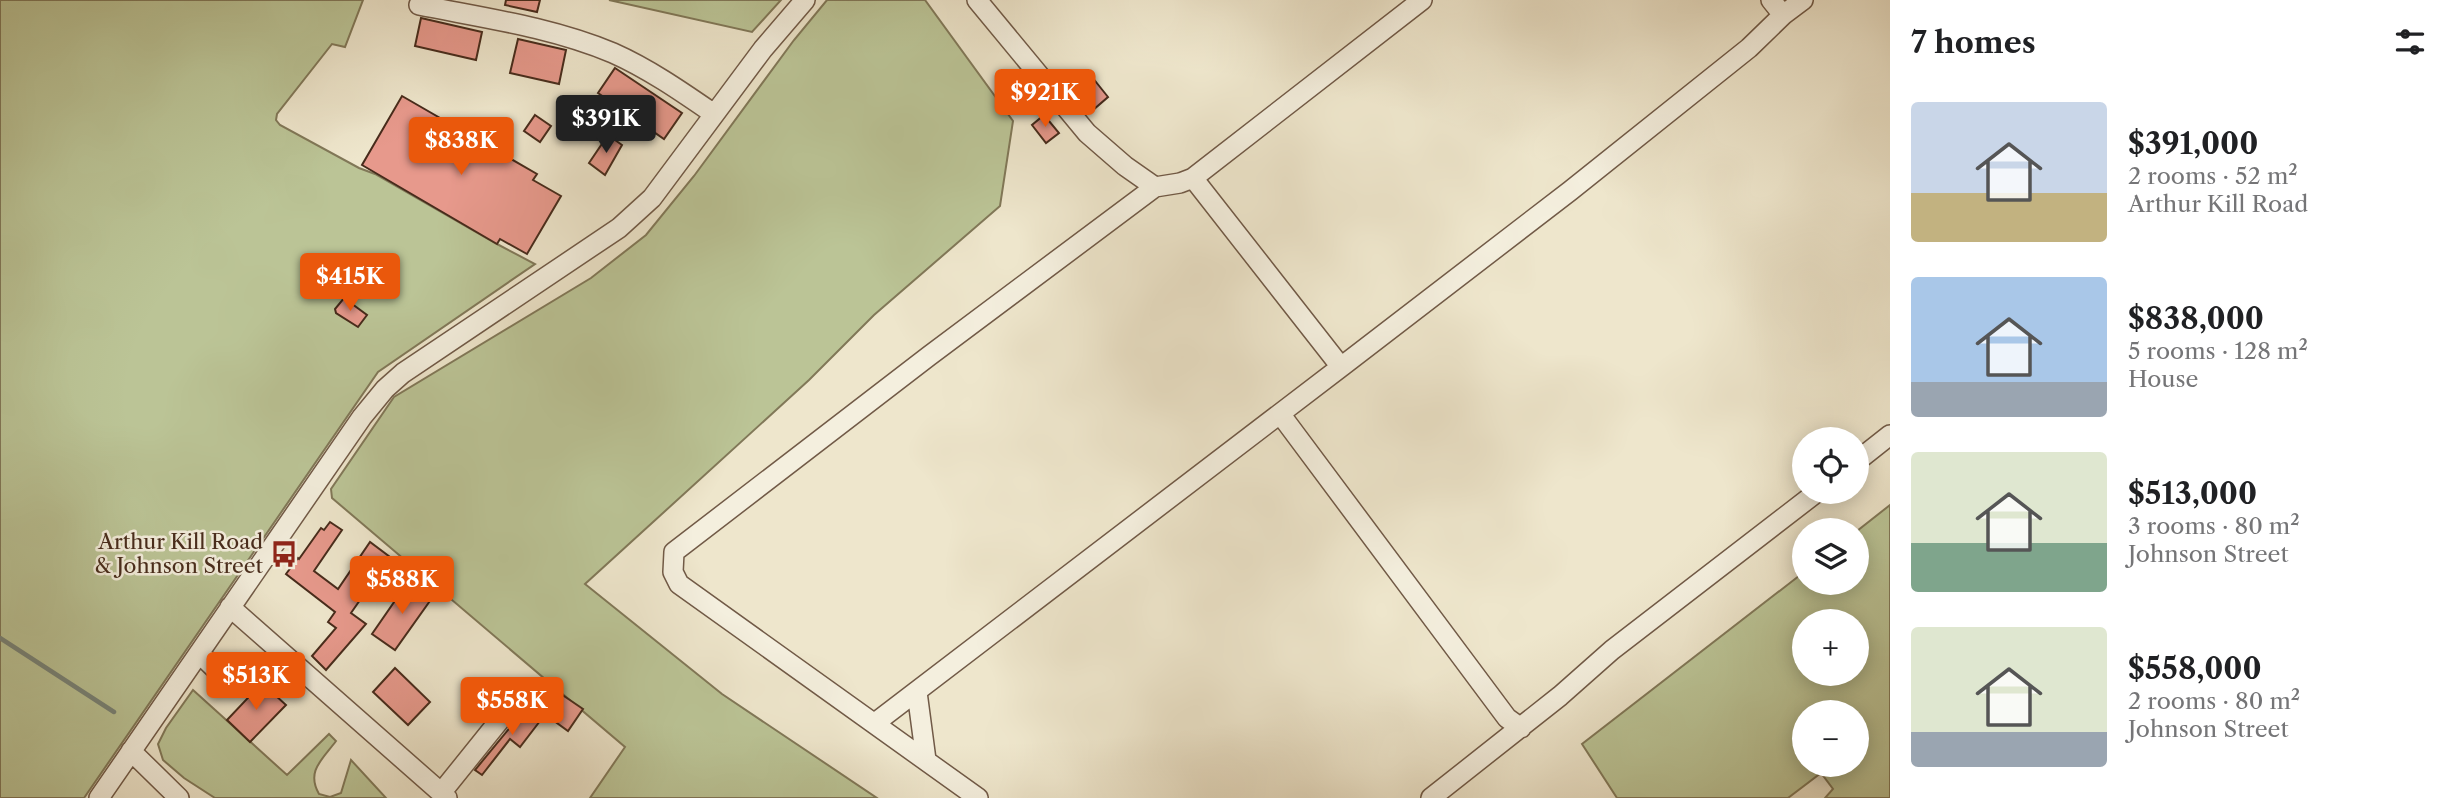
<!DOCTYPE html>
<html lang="en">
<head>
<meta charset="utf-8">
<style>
  body { margin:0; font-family:"Libre Caslon Text",serif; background:#f6f6f6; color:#202124; height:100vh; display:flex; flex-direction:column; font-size:26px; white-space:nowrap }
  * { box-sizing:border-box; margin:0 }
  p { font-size:23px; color:#757577 }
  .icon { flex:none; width:38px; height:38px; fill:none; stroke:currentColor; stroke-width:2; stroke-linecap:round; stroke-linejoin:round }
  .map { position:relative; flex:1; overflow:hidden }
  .details { display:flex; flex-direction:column; background:#fff; width:560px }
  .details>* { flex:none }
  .buttons { position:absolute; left:1792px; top:427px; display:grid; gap:14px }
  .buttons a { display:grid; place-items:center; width:77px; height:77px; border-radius:50%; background:#fff; box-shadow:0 4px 18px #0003; font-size:35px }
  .price { position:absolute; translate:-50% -60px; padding:0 16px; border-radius:7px; background:#ea580c; color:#fff; font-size:23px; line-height:46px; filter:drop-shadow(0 2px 4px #0008) }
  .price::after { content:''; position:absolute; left:50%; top:42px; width:21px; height:16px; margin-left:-10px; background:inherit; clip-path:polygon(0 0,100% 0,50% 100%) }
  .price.selected { background:#222; color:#fff }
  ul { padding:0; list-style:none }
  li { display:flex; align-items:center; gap:21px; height:175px; padding:0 21px }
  li span { display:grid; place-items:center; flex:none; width:196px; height:140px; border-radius:7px; color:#555 }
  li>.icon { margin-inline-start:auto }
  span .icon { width:84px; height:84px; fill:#fffc; stroke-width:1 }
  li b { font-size:30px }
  h2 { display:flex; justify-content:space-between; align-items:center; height:84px; padding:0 21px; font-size:30px }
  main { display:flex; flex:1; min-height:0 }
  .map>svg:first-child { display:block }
</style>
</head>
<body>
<main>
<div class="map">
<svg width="1890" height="798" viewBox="0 0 1890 798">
  <rect width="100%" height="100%" fill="#eee6cc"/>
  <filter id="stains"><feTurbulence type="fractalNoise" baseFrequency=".00286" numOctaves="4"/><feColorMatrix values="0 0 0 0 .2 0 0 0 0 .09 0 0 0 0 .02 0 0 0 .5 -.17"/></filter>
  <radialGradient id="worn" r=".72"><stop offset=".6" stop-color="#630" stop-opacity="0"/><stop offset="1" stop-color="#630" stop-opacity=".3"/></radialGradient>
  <path fill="#bbc496" stroke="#817858" stroke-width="2" fill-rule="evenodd" d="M 0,0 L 363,0 L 345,47 L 332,44 L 277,114 L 276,120 L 280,125 L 359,168 L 375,174 L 497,244 L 535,264 L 378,372 L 84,798 L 0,798 Z
    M 609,0 L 781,0 L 752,32 Z
    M 827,0 L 925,0 L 1013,121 L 1000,206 L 874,315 L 809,380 L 585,584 L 722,694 L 877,798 L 590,798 L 625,747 L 332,498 L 331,489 L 394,397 L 591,278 L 646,235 L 694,176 L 794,40 Z
    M 1890,505 L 1890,798 L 1825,798 L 1833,789 L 1821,773 L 1788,798 L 1617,798 L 1582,744 L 1804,572 L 1804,583 L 1857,583 L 1857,531 ZM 1857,621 L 1857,674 L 1804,674 L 1804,621 ZM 1857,712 L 1857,765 L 1804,765 L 1804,712 Z
    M 193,690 L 287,775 L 329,734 L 336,741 C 322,760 306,771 319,794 L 330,797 L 341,793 L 351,760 L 386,798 L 215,798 L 184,778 L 163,760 L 158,744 L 166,728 Z"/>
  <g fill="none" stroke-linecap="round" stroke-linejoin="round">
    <path stroke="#788479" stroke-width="4.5" d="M 0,638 L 114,712"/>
  </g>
  <path fill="#e7998c" stroke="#472b1b" stroke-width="2" d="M 506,0 L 540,0 L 537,12 L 505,5 Z
    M 421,18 L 482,32 L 476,60 L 415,46 Z
    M 518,39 L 566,50 L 559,84 L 510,73 Z
    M 615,68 L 682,113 L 664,139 L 598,93 Z
    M 1092,77 L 1108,97 L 1093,110 L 1076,90 Z
    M 402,96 L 537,174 L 533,180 L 561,196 L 527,254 L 500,239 L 497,244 L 362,165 Z
    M 535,115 L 551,126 L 540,142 L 524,131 Z
    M 1044,115 L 1059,133 L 1046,143 L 1032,125 Z
    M 608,135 L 622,145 L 605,175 L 589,163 Z
    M 344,298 L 367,315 L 358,327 L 336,313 L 335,309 Z
    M 330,522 L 342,530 L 314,571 L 338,589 L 370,542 L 390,557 L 351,613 L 366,624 L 326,670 L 312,656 L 336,628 L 328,622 L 335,612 L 286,574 L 298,558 L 299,559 L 321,528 L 324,530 Z
    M 408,582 L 432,598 L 395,650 L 372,634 Z
    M 395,668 L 430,702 L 408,725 L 373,692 Z
    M 262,683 L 286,705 L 250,742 L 227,720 Z
    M 561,694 L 583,709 L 568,731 L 546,715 Z
    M 520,706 L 540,721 L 520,747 L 510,739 L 482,775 L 475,770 L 517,719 Z"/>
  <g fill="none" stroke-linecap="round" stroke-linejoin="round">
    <defs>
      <path id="minor" d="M 977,0 L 1087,133 L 1125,166 L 1155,187
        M 1771,0 L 1783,15 L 1803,0
        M 419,5 C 484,18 551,27 613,53 C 649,69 682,92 714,114
        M 1193,178 L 1341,367 L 1570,191 L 1749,48 L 1783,15
        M 1281,415 L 1507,718 L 1521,728
        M 1857,461 L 1890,435
        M 230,607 L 447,798
        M 199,653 L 234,687
        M 917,692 L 926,760
        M 875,723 L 1341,367
        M 131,751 L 179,798
        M 441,793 L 507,711
        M 99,798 L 362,417 L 385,389 L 403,373 L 619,228 L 652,198 L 763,49 L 805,0
        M 978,798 L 679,584 L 673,572 L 674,552 L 929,356 L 1155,187 L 1180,183 L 1193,178 L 1422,0
        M 1431,798 L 1560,696 L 1612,650 L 1817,492"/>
    </defs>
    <use href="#minor" stroke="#715a47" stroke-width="22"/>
    <use href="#minor" stroke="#f4efde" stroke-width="19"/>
  </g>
  <defs>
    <symbol id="bus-bare" viewBox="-9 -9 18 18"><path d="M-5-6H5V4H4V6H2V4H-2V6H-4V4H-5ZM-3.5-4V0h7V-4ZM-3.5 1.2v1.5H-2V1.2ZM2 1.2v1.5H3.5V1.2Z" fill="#8f2418" stroke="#f4efde" stroke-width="2.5" paint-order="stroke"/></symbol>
  </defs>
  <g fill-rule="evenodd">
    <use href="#bus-bare" x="265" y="535" width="38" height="38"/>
  </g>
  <g text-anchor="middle" stroke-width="5" stroke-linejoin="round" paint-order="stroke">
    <g font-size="21" fill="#472b1b" stroke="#f4efde" text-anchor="end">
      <text x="263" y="549">Arthur Kill Road<tspan x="263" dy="24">&amp; Johnson Street</tspan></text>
    </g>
  </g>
  <rect width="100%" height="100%" filter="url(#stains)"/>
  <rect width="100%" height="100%" fill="url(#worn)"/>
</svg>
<div class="buttons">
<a><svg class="icon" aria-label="locate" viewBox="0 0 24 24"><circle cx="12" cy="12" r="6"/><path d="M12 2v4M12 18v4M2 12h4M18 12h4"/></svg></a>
<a><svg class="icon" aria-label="layers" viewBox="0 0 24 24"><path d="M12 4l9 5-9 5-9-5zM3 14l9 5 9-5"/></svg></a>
<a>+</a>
<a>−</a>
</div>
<b class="price" style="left:1045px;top:129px">$921K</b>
<b class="price selected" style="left:606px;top:155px">$391K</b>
<b class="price" style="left:461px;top:177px">$838K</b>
<b class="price" style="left:350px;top:313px">$415K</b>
<b class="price" style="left:402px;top:616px">$588K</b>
<b class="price" style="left:256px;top:712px">$513K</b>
<b class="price" style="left:512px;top:737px">$558K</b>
</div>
<section class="details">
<h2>7 homes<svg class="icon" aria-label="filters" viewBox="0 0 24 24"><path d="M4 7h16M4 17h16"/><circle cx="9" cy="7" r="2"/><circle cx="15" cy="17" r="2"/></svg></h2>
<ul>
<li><span style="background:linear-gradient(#c9d6e8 65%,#c2b280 0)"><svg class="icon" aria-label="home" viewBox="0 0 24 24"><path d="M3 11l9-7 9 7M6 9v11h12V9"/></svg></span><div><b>$391,000</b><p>2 rooms · 52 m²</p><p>Arthur Kill Road</p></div></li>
<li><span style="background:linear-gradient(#a9c7e8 75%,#9aa5b1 0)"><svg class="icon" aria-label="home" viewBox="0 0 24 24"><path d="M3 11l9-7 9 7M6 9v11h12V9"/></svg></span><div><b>$838,000</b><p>5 rooms · 128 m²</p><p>House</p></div></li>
<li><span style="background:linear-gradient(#dfe7d0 65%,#7fa58c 0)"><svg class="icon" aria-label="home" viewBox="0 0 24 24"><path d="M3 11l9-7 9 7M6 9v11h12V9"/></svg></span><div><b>$513,000</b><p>3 rooms · 80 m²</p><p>Johnson Street</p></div></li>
<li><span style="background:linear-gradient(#dfe7d0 75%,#9aa5b1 0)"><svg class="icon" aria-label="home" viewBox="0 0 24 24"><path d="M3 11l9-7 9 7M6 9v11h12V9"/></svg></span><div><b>$558,000</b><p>2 rooms · 80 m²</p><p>Johnson Street</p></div></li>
</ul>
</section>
</main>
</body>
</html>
